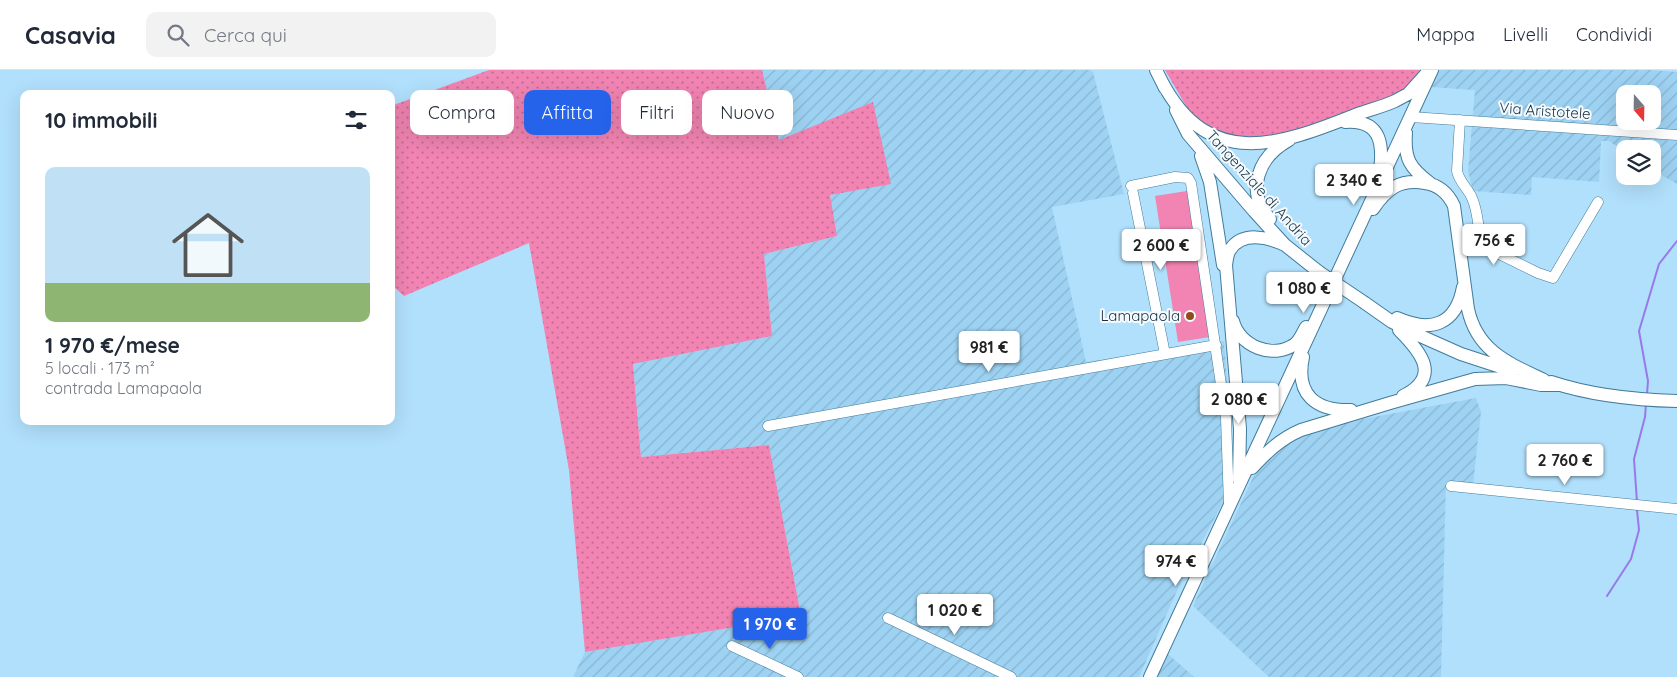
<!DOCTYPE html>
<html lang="it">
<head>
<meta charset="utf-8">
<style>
  body { margin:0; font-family:Quicksand,sans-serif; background:#f2f2f3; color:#1f2937; height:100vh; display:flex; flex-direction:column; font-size:19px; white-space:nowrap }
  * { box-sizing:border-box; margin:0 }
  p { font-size:16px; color:#747a83 }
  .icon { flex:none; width:28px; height:28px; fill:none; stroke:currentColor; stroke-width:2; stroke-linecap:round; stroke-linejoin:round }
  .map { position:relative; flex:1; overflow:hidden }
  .sheet { position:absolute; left:20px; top:20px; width:375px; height:335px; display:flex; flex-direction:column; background:#fff; border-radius:10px; box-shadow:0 5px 20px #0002 }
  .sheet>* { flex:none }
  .guide { position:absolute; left:410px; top:20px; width:475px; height:45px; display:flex; gap:10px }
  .needle { width:32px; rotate:160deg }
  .controls { position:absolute; left:1616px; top:15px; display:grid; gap:10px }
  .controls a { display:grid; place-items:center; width:45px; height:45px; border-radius:10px; background:#fff; box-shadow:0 5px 20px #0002; font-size:25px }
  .price { position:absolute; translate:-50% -42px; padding:0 11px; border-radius:5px; background:#fff; color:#222; font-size:16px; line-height:32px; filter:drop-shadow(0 1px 2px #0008) }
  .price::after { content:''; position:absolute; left:50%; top:30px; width:15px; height:11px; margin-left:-8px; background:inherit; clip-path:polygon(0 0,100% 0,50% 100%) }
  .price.active { background:#2563eb; color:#fff }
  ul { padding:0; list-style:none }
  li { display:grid; align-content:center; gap:10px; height:265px; padding:0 25px }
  li span { display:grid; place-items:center; height:155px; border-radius:10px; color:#555 }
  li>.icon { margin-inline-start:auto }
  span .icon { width:90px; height:90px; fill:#fffc; stroke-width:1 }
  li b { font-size:21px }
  h2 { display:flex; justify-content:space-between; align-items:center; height:60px; padding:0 25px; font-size:21px }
  .chip { padding:0 18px; border-radius:10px; background:#fff; box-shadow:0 5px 20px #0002; font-size:18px; line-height:45px }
  .chip.active { background:#2563eb; color:#fff }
  header { display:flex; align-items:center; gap:30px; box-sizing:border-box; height:70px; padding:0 25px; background:#fff; border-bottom:1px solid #e0e1e3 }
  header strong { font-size:24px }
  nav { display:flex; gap:28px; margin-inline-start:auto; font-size:18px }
  .search { width:350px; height:45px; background:#f2f2f3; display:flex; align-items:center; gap:12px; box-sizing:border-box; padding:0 18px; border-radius:10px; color:#747a83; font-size:19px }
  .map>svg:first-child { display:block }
</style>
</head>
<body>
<header>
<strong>Casavia</strong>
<div class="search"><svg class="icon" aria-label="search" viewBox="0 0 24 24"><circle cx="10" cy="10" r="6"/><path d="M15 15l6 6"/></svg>Cerca qui</div>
<nav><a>Mappa</a><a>Livelli</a><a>Condividi</a></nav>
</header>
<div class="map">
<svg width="1677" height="607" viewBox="0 0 1677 607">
  <defs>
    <pattern id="industrial-furrows" width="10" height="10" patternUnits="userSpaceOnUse" patternTransform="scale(1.25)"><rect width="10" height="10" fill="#9ed2f2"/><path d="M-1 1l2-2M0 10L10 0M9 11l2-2" fill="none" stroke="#87b5d1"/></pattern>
    <pattern id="grass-dots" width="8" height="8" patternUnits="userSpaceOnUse" patternTransform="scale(1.25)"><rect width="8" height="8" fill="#f184b2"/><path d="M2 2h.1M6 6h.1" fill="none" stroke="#c26c92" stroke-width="1.8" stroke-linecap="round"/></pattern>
  </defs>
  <rect width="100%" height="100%" fill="#b1e0fc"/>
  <path fill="url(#industrial-furrows)" fill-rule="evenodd" d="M 762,0 L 1090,0 L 1093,2 L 1124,124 L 1052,137 L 1086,292 L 1224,271 L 1235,409 L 1180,514 L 1139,607 L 573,607 L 585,582 L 801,546 L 769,375 L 641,387 L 633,294 L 772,266 L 764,184 L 837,166 L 779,70 Z
    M 1439,0 L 1650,0 L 1677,2 L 1677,114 L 1653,100 L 1652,79 L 1625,79 L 1625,82 L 1609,71 L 1601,71 L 1599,112 L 1532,107 L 1531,125 L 1473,121 L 1468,101 L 1475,20 L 1430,17 ZM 1625,24 L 1652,24 L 1652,51 L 1625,51 Z
    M 1476,328 L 1481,342 L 1473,415 L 1446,412 L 1441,607 L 1269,607 L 1193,536 L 1256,401 L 1270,384 L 1297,366 L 1336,354 Z
    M 1167,583 L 1194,607 L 1156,607 Z"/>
  <path fill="url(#grass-dots)" d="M 489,0 L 762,0 L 779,70 L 873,32 L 891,114 L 830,125 L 837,166 L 764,184 L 772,266 L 633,294 L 641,387 L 769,375 L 801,546 L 585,582 L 569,400 L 529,173 L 404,226 L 391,214 L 391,36 Z
    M 1165,0 L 1424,0 L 1398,26 L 1264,70 L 1250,72 L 1204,58 L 1189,41 Z"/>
  <path fill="#f184b2" d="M 1187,121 L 1210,267 L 1178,272 L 1155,126 Z"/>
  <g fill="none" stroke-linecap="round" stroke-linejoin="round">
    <path stroke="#9979ea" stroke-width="2" d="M 1647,324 L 1648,311 L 1639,261 L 1659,194 L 1677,171
      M 1637,432 L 1634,389 L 1645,347 L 1646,334
      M 1607,526 L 1631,489 L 1639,460 L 1637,440"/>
    <defs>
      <path id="minor" d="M 1411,47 L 1677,65
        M 1460,50 L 1457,101 C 1459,112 1468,118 1472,128 C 1478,141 1478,157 1481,171 L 1483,176 L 1538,203 L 1553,208 L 1598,132
        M 1131,116 L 1175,107 L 1188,108 L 1191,113 L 1226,348 L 1229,435
        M 1133,123 L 1165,284
        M 768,356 L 1216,275
        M 1451,416 L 1677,439
        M 888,548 L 1011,607
        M 732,576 L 798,607"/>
      <path id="major" d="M 1156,0 L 1165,18
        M 1162,12 C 1209,101 1280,75 1355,45 C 1368,40 1382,37 1395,31 L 1408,24 L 1426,4
        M 1176,40 L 1188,64 L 1254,141 L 1285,175 L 1319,202
        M 1345,52 C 1383,49 1384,77 1379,107
        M 1406,63 C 1404,89 1410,98 1430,113
        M 1201,86 L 1210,112 L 1223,195
        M 1373,139 C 1387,118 1400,109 1425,113 C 1439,115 1448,123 1454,136 L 1468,239 C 1477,281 1508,293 1544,310
        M 1270,149 C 1245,121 1258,87 1289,70
        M 1365,233 L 1392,252 L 1416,264 L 1461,284 L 1513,301
        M 1397,248 C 1431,263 1456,255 1463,217
        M 1233,251 C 1239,276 1273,290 1295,274 C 1300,270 1303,262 1306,257
        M 1399,260 C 1421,282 1442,307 1403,326
        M 1303,287 C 1295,325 1316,341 1351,340
        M 1551,312 C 1590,325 1637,330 1677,331
        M 1252,398 C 1267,382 1280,369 1301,360 L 1390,333 L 1475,309 L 1506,308 L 1541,315 L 1558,315
        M 1239,410 L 1240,359 L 1226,195 C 1227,190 1227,184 1230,180 C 1242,161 1268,167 1285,175
        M 1150,607 L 1432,0"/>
    </defs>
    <use href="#minor" stroke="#407b9a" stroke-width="11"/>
    <use href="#major" stroke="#407b9a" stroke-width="14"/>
    <use href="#minor" stroke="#fff" stroke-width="10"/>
    <use href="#major" stroke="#fff" stroke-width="12"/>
    <defs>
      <path id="major-bridge" d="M 1319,202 L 1365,233"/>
    </defs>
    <use href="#major-bridge" stroke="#407b9a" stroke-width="14" stroke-linecap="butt"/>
    <use href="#major-bridge" stroke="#fff" stroke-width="12"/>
  </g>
  <circle fill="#8d4c18" stroke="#f5fbfe" stroke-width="2" cx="1190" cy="246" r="5"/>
  <g text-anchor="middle" stroke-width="4" stroke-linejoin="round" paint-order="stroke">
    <g font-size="15" fill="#18303e" stroke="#f5fbfe">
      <text transform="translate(1545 41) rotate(4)" y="5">Via Aristotele</text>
      <text transform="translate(1259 118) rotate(48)" y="5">Tangenziale di Andria</text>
    </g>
    <g font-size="15" fill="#18303e" stroke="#f5fbfe" text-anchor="end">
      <text x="1180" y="251">Lamapaola</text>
    </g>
  </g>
</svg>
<div class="controls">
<a><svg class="needle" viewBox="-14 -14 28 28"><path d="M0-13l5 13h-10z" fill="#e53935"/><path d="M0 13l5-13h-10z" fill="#747a83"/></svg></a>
<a><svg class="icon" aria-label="layers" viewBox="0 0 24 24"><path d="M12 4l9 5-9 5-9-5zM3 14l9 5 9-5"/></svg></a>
</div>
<b class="price" style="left:1354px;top:136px">2 340 €</b>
<b class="price" style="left:1494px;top:196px">756 €</b>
<b class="price" style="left:1161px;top:201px">2 600 €</b>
<b class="price" style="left:1304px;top:244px">1 080 €</b>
<b class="price" style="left:989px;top:303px">981 €</b>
<b class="price" style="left:1239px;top:355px">2 080 €</b>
<b class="price" style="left:1565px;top:416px">2 760 €</b>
<b class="price" style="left:1176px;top:517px">974 €</b>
<b class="price" style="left:955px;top:566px">1 020 €</b>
<b class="price active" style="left:770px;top:580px">1 970 €</b>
<div class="guide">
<a class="chip">Compra</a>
<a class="chip active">Affitta</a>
<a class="chip">Filtri</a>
<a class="chip">Nuovo</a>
</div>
<section class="sheet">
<h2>10 immobili<svg class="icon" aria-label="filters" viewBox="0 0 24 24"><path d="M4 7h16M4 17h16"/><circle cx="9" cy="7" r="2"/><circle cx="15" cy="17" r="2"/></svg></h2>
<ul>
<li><span style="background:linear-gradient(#bfe0f5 75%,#8fb573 0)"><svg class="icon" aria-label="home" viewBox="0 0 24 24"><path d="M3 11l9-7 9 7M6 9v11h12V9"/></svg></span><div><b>1 970 €/mese</b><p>5 locali · 173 m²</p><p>contrada Lamapaola</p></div></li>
</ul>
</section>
</div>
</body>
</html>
